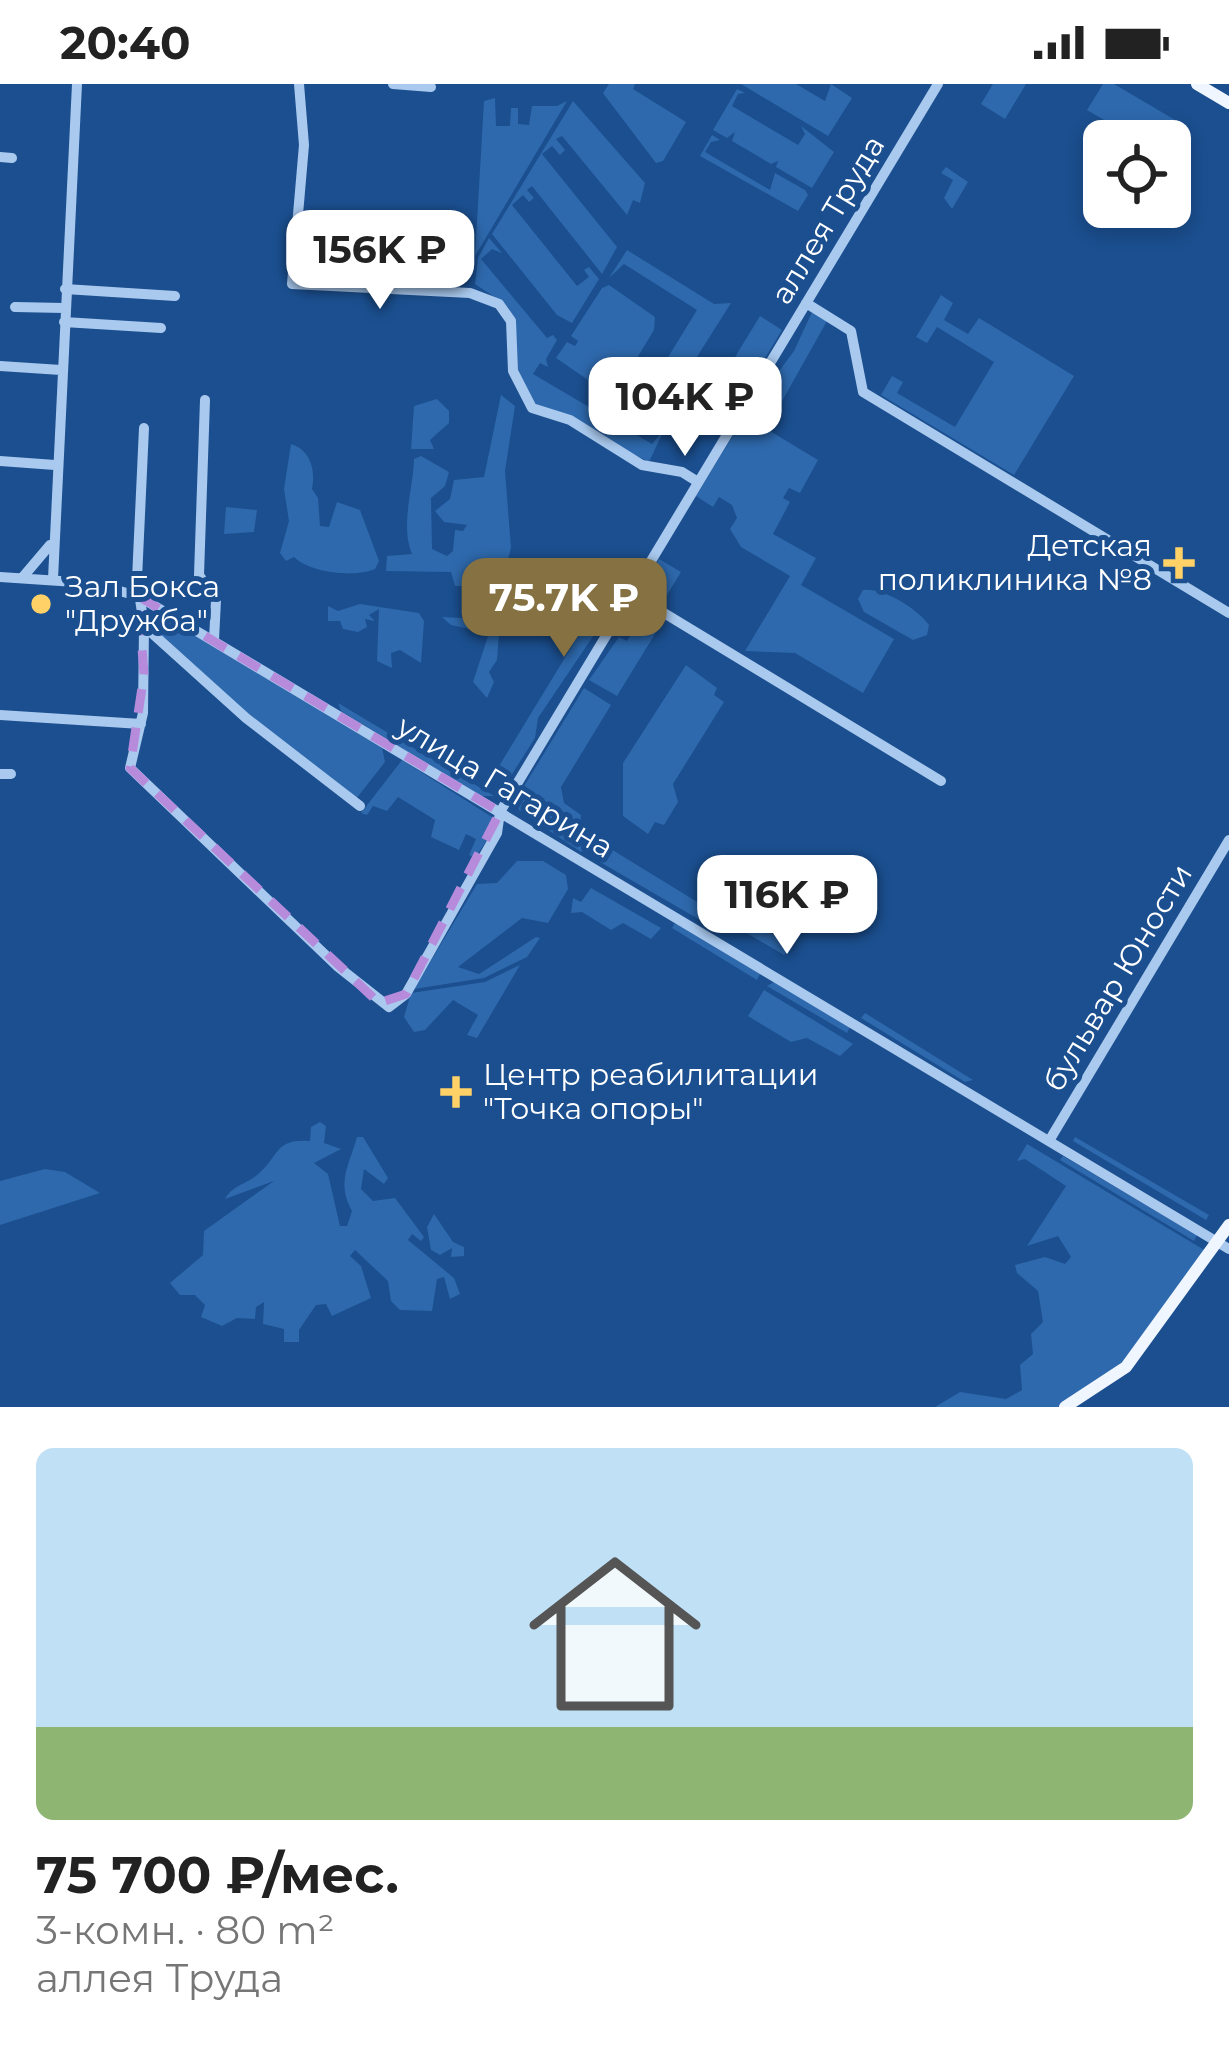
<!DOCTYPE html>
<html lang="ru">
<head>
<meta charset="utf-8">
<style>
  body { margin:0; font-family:Montserrat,sans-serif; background:#f2f2f2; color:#222; height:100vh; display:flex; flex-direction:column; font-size:45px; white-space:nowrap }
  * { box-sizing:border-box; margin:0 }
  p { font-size:39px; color:#767676 }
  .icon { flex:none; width:66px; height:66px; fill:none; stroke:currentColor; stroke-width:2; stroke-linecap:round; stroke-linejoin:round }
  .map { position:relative; height:1323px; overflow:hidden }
  .details { display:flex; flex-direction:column; background:#fff; flex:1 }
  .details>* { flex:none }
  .controls { position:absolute; left:1083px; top:36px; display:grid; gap:24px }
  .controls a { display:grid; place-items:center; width:108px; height:108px; border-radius:18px; background:#fff; box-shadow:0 6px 18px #0003; font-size:60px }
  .price { position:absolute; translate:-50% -102px; padding:0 27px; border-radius:24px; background:#fff; color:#222; font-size:39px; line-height:78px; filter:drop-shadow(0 3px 6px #0008) }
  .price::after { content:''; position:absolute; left:50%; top:72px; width:36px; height:27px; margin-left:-18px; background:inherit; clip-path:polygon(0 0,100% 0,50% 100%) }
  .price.selected { background:#857141; color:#fff }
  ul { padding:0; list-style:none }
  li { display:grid; align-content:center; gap:24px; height:636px; padding:0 36px }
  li+li { border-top:3px solid #e0e0e0 }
  li span { display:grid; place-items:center; height:372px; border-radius:18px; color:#555 }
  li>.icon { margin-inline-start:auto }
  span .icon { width:216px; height:216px; fill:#fffc; stroke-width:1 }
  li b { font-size:51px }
  .status { display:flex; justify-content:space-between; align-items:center; height:84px; padding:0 60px; background:#fff; direction:ltr }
  .status svg { height:33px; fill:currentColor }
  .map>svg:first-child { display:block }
</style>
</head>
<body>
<div class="status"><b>20:40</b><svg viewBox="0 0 49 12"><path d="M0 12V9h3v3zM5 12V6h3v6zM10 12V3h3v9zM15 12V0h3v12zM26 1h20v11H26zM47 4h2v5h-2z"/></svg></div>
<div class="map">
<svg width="1229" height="1323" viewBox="0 0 1229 1323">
  <rect width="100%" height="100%" fill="#1b4f8f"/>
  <path fill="#2e69ad" d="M 596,0 L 603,9 L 609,0 L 635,0 L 633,5 L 686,38 L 663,77 L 656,79 Z
    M 741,0 L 796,0 L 825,17 L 831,0 L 852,14 L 828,52 Z
    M 993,0 L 1026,0 L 1005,35 L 981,20 Z
    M 1103,0 L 1114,0 L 1187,43 L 1170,71 L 1170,57 L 1140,57 L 1087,26 Z
    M 737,5 L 745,9 L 738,10 L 732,22 L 798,61 L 805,50 L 801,42 L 834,68 L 812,104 L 776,83 L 778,77 L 771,80 L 732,57 L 735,48 L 727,54 L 713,46 Z
    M 495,14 L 496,42 L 510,42 L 511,24 L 518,24 L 518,40 L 529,41 L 532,22 L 557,22 L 567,17 L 475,172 L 484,17 Z
    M 573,17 L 645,99 L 640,119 L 633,116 L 627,131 L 562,52 L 556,55 L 565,66 L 560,71 L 552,62 L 542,70 L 617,163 L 602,190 L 532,102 L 527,106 L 534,114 L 529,118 L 523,111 L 512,121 L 577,202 L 589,193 L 584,186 L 589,183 L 599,195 L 572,239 L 557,231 L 492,150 Z
    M 712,51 L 720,56 L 711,58 L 705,68 L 770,106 L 775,89 L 805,106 L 808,111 L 798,127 L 700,72 Z
    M 946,83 L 968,98 L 952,125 L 944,114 L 953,96 L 941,89 Z
    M 489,154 L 502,169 L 492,165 L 481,175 L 547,254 L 553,251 L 557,256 L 546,275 L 548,283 L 540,279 L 533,290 L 652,360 L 660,350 L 657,342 L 664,346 L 649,378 L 532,318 L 517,286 L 505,220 L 475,200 L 478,174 Z
    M 627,166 L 714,220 L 731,219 L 676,306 L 665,304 L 663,294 L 654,308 L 680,324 L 670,342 L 624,312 L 636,290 L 654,296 L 697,226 L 624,180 L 609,194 Z
    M 609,201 L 655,233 L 654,246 L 619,304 L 601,295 L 594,300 L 556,274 L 567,258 L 575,262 L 578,257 L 571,252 L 602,204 Z
    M 941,211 L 953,219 L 944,236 L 968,250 L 979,234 L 1074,292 L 1014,391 L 881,311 L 892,292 L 903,298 L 897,309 L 955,343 L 994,278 L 937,243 L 927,259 L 916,253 Z
    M 812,228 L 827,237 L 772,335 L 752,323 L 794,267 Z
    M 760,232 L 782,246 L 745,307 L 723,293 Z
    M 501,311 L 515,322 L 505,387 L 511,464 L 502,497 L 494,502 L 455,502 L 451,488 L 386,487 L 387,472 L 412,470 C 400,442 413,406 414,375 L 421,372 L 449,388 L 445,402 L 431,414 L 432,465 L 447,472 L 453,467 L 455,446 L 463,447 L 467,441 L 444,438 L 435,427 L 450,415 L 454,396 L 484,393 Z
    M 437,315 L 449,327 L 449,339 L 430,356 L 434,365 L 411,365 L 414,322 Z
    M 745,332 L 818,376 L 800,409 L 789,404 L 783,414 L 790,418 L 773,450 L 816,474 L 801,501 L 894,555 L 863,609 L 795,569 L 745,567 L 790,492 L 741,463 L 730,445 L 737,434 L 732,421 L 719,413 L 713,423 L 696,412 Z
    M 291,360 C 310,366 316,385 312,405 L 318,414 L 320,442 L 329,443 L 337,418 L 360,426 L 379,477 L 375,485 C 355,494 310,489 294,473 L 286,477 L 280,469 L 289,437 L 284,405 Z
    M 226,423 L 257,426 L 254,448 L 224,450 Z
    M 659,475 L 681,488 L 659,524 L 637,511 Z
    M 863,506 C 883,503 918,525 929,541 L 927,551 L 913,556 L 864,528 L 858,515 Z
    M 360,520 L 419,529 L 424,537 L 421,579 L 400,566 L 391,569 L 392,584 L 377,577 L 379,525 L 369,531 L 375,537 L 365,535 L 367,543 L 358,548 L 343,545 L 340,537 L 328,537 L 328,522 L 338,527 Z
    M 633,523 L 645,530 L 643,535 L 661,540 L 617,612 L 589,596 L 619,553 L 627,557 L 634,545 L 623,541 Z
    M 594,526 L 604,536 L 538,634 L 535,654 L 509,695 L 496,687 Z
    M 155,528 L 382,664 L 385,678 L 356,715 L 224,611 L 154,544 Z
    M 442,533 L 500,536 L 497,576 L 489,588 L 494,598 L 487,614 L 473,598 L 489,549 L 451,541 Z
    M 686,581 L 717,604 L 714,611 L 724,618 L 673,700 L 678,718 L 664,741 L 655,738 L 648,750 L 623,732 L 623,679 Z
    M 584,604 L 611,621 L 561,703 L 564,719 L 581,731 L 580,746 L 707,824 L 700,836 L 600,778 L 601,766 L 592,761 L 581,768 L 519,726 L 518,712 Z
    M 338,619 L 494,712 L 481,712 L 341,627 Z
    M 402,676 L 492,733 L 493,747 L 475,774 L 469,771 L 476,755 L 466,750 L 459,766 L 431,753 L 435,736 L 398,713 L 387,727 L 373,722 L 367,731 L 361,729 Z
    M 517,777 L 543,777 L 566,791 L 568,805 L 548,839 L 522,834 L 458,883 L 479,890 L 536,853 L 540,854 L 527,873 L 484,894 L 414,905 L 477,800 L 497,799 Z
    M 591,804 L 661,844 L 651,855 L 623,839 L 611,846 L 582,828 L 571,829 L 573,814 L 581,818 Z
    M 721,819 L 791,861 L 784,871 L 714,830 Z
    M 675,839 L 760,890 L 757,896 L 672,844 Z
    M 520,881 L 477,954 L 467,951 L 478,931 L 453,916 L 425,946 L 414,948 L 404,933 L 411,909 L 485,898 Z
    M 774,898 L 850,943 L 847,949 L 767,902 Z
    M 764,906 L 853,960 L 840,972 L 807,954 L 791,958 L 748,932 Z
    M 865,929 L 973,996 L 965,998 L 861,934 Z
    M 320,1038 L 326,1042 L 324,1059 L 341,1065 L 314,1079 L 328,1090 L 340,1142 L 347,1142 L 352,1127 C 336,1098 349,1082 357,1053 L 363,1053 L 388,1094 L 384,1100 L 364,1085 L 361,1105 L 373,1117 L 395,1114 L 424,1153 L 421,1157 L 412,1150 L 408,1156 L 454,1194 L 460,1210 L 450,1215 L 444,1193 L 437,1195 L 432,1227 L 400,1226 L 391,1217 L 388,1197 L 355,1166 L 350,1172 L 361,1182 L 371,1214 L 332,1232 L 326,1220 L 316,1221 L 299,1246 L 299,1258 L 284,1258 L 284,1245 L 263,1240 L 264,1218 L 256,1223 L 255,1235 L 237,1234 L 222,1242 L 201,1233 L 205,1221 L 195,1211 L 180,1211 L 170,1199 L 203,1171 L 204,1147 L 274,1097 L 225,1115 C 233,1101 245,1101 257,1091 C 280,1072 274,1054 310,1057 L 311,1043 Z
    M 1075,1053 L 1209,1131 L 1206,1136 L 1073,1057 Z
    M 1027,1060 L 1211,1170 L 1126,1283 L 1065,1323 L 935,1323 L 960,1308 L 1006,1315 L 1022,1306 L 1020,1281 L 1033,1270 L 1031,1250 L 1043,1238 L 1038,1207 L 1017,1189 L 1015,1181 L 1045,1173 L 1065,1180 L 1071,1173 L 1058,1152 L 1027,1162 L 1066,1102 L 1025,1075 L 1017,1077 Z
    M 1063,1072 L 1197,1151 L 1194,1157 L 1060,1076 Z
    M 45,1085 L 65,1088 L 100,1109 L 0,1141 L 0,1097 Z
    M 434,1130 L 453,1158 L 464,1163 L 464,1172 L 451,1173 L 452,1164 L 440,1171 L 431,1166 L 427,1143 Z"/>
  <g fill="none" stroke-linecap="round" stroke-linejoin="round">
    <path stroke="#a9c9ee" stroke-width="10" d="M 299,0 L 304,61 L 292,200 L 470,209 L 499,220 L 511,237 L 513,287 L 532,324 L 570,336 L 642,381 L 682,388 L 698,398
      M 393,0 L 431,3
      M 0,73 L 12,74
      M 65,205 L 175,212
      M 806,219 L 851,247 L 863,308 L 1229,529
      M 15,223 L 64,224
      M 64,238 L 161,244
      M 0,282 L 61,286
      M 205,316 L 199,491 L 216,516 L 214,556
      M 144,344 L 137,495 L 144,542 L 143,629 L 130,684 L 337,882 L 389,923 L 406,910 L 497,749 L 500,728 L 938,0
      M 0,377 L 55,381
      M 0,493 L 90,499 L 138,512 L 1229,1165
      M 22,494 L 50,461
      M 53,495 L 77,0
      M 631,509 L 941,697
      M 144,542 L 246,634 L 360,722
      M 0,631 L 141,640
      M 0,690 L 11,690
      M 1049,1057 L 1229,756"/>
    <path stroke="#f0f6ff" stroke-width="12" d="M 1197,0 L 1229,19
      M 1065,1323 L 1126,1283 L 1229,1141"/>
  </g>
  <path fill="none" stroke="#b68bdc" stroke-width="9" stroke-dasharray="24 15" stroke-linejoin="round" d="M 138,512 L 500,728 L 406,910 L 379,919 L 130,684 L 144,590 Z"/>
  <g fill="#ffd166" stroke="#1b4f8f" stroke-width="4.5">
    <path d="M1173 461h12v12h12v12h-12v12h-12v-12h-12v-12h12z"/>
    <circle cx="41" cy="520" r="12"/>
    <path d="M450 990h12v12h12v12h-12v12h-12v-12h-12v-12h12z"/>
  </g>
  <g text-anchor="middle" stroke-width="10" stroke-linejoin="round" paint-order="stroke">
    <g font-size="30" fill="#fff" stroke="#1b4f8f">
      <text transform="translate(828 136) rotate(-59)" y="10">аллея Труда</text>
      <text transform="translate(505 703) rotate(31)" y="10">улица Гагарина</text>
      <text transform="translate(1118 894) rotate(-59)" y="10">бульвар Юности</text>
    </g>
    <g font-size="30" fill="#fff" stroke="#1b4f8f" text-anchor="start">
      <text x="1152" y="472" text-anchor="end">Детская<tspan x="1152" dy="34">поликлиника №8</tspan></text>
      <text x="65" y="513">Зал Бокса<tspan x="65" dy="34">"Дружба"</tspan></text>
      <text x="483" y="1001">Центр реабилитации<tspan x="483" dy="34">"Точка опоры"</tspan></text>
    </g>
  </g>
</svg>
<div class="controls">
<a><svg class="icon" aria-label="locate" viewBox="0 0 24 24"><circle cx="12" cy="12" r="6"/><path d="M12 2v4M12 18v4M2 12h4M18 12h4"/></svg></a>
</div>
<b class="price" style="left:380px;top:228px">156K ₽</b>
<b class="price" style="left:685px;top:375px">104K ₽</b>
<b class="price selected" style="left:564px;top:576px">75.7K ₽</b>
<b class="price" style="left:787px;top:873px">116K ₽</b>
</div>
<section class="details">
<ul>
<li><span style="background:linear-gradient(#bfe0f5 75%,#8fb573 0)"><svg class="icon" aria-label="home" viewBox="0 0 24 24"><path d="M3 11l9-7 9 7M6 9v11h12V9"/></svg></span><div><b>75 700 ₽/мес.</b><p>3-комн. · 80 m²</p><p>аллея Труда</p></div></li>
</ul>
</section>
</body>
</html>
